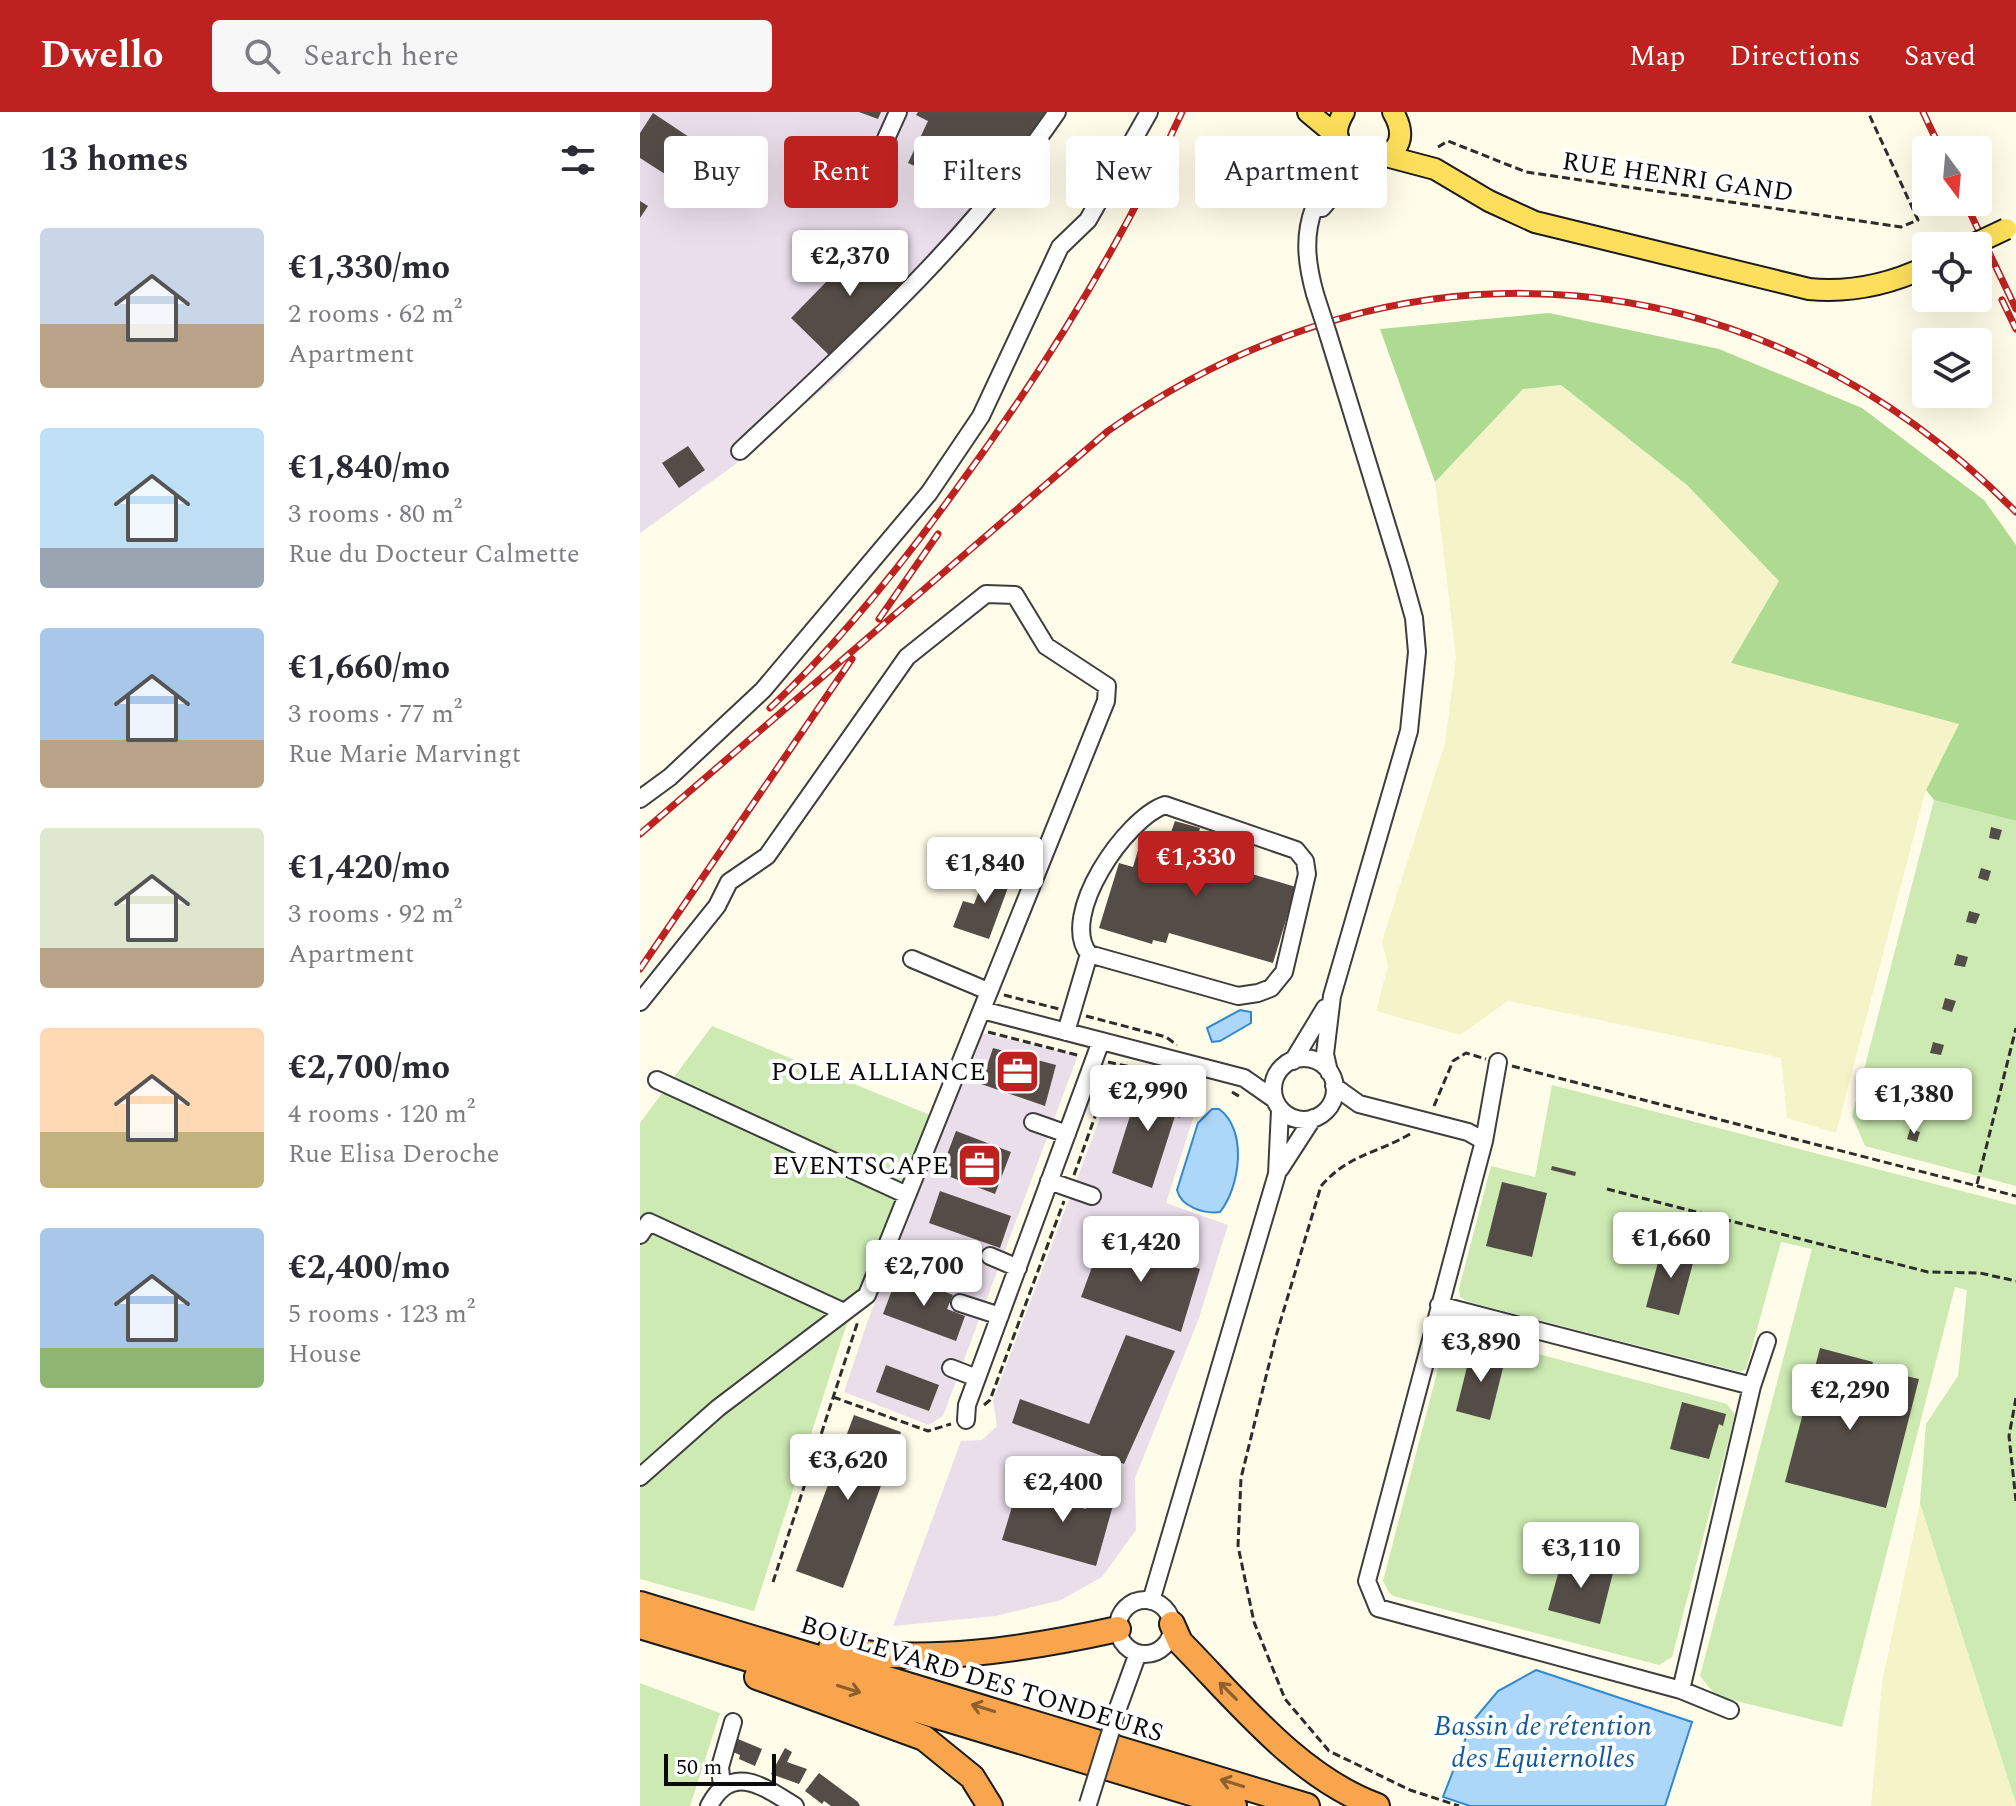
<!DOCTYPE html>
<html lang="en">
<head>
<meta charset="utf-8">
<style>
  body { margin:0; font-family:Spectral,serif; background:#f7f7f7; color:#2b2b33; height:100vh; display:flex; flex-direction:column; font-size:30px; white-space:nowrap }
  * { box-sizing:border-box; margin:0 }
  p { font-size:26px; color:#7c7c81 }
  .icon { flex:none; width:44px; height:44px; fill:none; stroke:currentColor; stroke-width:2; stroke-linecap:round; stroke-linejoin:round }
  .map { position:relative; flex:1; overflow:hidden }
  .panel { display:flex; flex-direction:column; background:#fff; width:640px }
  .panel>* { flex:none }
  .hud { position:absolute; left:24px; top:24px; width:760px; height:72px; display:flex; gap:16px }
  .needle { width:52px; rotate:164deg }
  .buttons { position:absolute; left:1272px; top:24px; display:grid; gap:16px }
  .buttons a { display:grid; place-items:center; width:80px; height:80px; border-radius:8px; background:#fff; box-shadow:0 8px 32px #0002; font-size:40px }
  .scale { position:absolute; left:24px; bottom:20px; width:112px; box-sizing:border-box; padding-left:8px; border:4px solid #0b0b0b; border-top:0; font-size:22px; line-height:28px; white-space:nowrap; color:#0b0b0b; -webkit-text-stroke:6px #fff; paint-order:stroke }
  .price { position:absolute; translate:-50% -68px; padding:0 18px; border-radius:8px; background:#fff; color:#222; font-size:26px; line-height:52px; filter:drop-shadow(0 2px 4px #0008) }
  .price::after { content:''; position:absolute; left:50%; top:48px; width:24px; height:18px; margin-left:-12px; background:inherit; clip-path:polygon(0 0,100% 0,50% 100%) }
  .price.current { background:#be2220; color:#fff }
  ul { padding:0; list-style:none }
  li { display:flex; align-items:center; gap:24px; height:200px; padding:0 40px }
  li span { display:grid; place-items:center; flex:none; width:224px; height:160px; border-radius:8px; color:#555 }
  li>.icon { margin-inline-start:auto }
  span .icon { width:96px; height:96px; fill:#fffc; stroke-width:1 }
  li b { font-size:34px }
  h2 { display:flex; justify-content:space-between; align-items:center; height:96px; padding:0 40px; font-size:34px }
  .chip { padding:0 28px; border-radius:8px; background:#fff; box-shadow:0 8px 32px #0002; font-size:28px; line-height:72px }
  .chip.current { background:#be2220; color:#fff }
  header { display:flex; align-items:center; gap:48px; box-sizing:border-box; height:112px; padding:0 40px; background:#be2220; color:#fff }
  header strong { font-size:38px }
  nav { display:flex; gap:44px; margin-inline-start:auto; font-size:28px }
  .search { width:560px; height:72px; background:#f7f7f7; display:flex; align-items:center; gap:20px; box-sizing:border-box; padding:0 28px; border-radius:8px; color:#7c7c81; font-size:30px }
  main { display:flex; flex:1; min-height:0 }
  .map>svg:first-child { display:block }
</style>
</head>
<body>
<header>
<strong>Dwello</strong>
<div class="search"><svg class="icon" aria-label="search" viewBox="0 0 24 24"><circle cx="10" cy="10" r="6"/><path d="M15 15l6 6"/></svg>Search here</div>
<nav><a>Map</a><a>Directions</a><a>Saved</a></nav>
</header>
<main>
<section class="panel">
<h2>13 homes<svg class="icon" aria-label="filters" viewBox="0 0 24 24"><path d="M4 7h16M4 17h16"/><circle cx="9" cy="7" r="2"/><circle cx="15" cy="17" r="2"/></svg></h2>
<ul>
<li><span style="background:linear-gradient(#c9d6e8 60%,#b9a48a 0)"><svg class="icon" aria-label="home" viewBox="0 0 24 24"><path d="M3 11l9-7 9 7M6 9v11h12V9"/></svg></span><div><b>€1,330/mo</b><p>2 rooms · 62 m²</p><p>Apartment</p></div></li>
<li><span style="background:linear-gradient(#bfe0f5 75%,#9aa5b1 0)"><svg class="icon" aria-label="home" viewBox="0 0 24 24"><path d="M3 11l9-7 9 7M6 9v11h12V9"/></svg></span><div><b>€1,840/mo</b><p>3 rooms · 80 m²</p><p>Rue du Docteur Calmette</p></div></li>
<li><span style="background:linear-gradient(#a9c7e8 70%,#b9a48a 0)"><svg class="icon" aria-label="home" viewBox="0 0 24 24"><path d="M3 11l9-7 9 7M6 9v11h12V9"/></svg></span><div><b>€1,660/mo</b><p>3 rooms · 77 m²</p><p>Rue Marie Marvingt</p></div></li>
<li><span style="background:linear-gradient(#dfe7d0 75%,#b9a48a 0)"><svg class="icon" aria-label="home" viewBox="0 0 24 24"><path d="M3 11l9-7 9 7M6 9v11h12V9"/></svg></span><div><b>€1,420/mo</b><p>3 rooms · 92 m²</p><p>Apartment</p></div></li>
<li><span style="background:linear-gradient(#ffd9b3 65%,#c2b280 0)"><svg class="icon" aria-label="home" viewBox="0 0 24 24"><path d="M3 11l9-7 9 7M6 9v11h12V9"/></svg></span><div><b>€2,700/mo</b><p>4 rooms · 120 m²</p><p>Rue Elisa Deroche</p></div></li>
<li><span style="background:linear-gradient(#a9c7e8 75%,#8fb573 0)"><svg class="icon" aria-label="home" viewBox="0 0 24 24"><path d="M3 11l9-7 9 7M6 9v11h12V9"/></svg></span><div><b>€2,400/mo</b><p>5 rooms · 123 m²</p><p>House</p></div></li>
</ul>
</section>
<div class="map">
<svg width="1376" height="1694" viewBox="0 0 1376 1694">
  <rect width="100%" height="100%" fill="#fffce9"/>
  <path fill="#eadeea" d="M 0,0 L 426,0 L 388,54 L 287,174 L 198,264 L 93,354 L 0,421 Z
    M 342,921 L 438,943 L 303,1304 L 289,1313 L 204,1280 L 228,1208 Z
    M 479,956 L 555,975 L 560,984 L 526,1091 L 588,1113 L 559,1206 L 495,1366 L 496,1418 L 462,1465 L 421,1488 L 356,1504 L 253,1514 L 321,1329 L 342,1328 L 357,1314 L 353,1288 Z"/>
  <path fill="#f5f4c9" d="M 921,273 L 1047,373 L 1140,469 L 1092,551 L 1320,612 L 1286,678 L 1196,1021 L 1147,1006 L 1141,946 L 868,889 L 820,923 L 736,899 L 748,854 L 742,829 L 805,631 L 816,546 L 795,370 L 883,277 Z
    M 1280,1391 L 1376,1692 L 1376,1694 L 1231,1694 L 1242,1570 Z"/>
  <path fill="#cceab2" d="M 1294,688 L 1376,709 L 1376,1074 L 1225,1034 L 1212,1004 Z
    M 72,914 L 290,1003 L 203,1223 L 114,1499 L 0,1467 L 0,1011 Z
    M 912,973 L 1376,1093 L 1376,1692 L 1280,1391 L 1286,1312 L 1318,1264 L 1327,1178 L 1315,1175 L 1202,1615 L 1076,1584 L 1060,1564 L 1172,1137 L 1141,1130 L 1106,1257 L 1101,1260 L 829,1190 L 820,1185 L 819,1177 L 851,1054 L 895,1065 Z
    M 819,1221 L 1087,1292 L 1095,1303 L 1032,1545 L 1019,1553 L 757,1485 L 750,1482 L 743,1469 L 805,1230 Z
    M 0,1571 L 80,1601 L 50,1694 L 0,1694 Z"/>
  <path fill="#aedb91" d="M 909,201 L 1079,237 L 1222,296 L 1344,388 L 1376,433 L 1376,709 L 1294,688 L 1286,678 L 1319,612 L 1091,551 L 1139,469 L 1047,373 L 921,273 L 883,277 L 795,370 L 740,217 Z"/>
  <path fill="#acd7f8" stroke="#3188d1" stroke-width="2" d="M 600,898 L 611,900 L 611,911 L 580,929 L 572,930 L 567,916 Z
    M 572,997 L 579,997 C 608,1018 600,1075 580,1100 C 564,1102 541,1095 537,1078 L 558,1011 Z
    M 896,1558 L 1052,1610 L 1025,1694 L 830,1694 L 803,1685 L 832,1610 L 858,1579 Z"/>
  <path fill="#544d47" d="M 219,0 L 241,0 L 238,7 Z
    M 278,0 L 411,0 L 376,49 L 366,44 L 346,87 L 268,51 L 288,9 L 276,3 Z
    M 13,1 L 52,27 L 28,64 L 0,46 L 0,21 Z
    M 0,89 L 8,94 L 0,106 Z
    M 228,127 L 269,166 L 192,246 L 151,206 Z
    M 48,334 L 65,358 L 39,376 L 22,351 Z
    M 535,709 L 560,716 L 556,731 L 569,735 L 565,748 L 656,775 L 633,851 L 529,821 L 526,831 L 513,828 L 512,832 L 459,816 L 479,751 L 493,755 L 499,735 L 514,719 L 530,723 Z
    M 1351,715 L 1362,718 L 1359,728 L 1349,726 Z
    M 349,754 L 373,762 L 349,827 L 313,815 L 323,789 L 334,792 Z
    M 1341,756 L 1351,759 L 1348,769 L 1338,766 Z
    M 1329,799 L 1340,802 L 1336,812 L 1326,810 Z
    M 1317,842 L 1328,845 L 1325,855 L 1314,853 Z
    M 1305,886 L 1316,889 L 1312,900 L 1302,897 Z
    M 1293,930 L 1304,933 L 1301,943 L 1290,941 Z
    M 353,936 L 416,953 L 405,994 L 341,972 Z
    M 501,969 L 546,983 L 540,1006 L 535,1004 L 512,1076 L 472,1061 Z
    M 1282,973 L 1292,976 L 1289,986 L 1279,983 Z
    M 1270,1017 L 1280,1020 L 1277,1030 L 1267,1027 Z
    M 316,1019 L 371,1040 L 355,1082 L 300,1061 Z
    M 912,1054 L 936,1060 L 935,1064 L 911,1058 Z
    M 862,1070 L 907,1081 L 892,1145 L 846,1134 Z
    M 300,1079 L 371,1104 L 360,1136 L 289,1111 Z
    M 463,1125 L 560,1157 L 541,1220 L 441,1185 Z
    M 1023,1132 L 1056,1140 L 1039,1203 L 1006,1195 Z
    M 258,1162 L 313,1183 L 307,1197 L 325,1204 L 316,1229 L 243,1202 Z
    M 486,1223 L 535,1239 L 484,1352 L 372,1311 L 380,1287 L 449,1312 Z
    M 832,1235 L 866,1244 L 850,1308 L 816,1299 Z
    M 1180,1236 L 1233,1250 L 1222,1295 L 1247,1301 L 1257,1262 L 1279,1267 L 1246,1396 L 1145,1370 Z
    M 246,1253 L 299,1273 L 289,1299 L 236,1280 Z
    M 1042,1290 L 1086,1302 L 1083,1314 L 1079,1312 L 1069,1347 L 1030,1337 Z
    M 214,1303 L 261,1320 L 203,1476 L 156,1459 Z
    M 455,1365 L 479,1372 L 456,1454 L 362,1428 L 377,1378 L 446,1397 Z
    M 923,1444 L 974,1457 L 960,1512 L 908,1498 Z
    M 98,1627 L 122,1637 L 115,1654 L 99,1647 L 100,1643 L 93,1640 Z
    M 145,1636 L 152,1640 L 147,1650 L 167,1657 L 159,1672 L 131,1662 Z
    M 179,1661 L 218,1690 L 220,1694 L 191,1694 L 184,1689 L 182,1692 L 165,1679 Z"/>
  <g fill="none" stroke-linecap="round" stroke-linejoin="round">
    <defs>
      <path id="minor" d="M 227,69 L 258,0
        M 682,96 L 705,69 L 732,50
        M 675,182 C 667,153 663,125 674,96 C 682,73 694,59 701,33
        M 688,222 L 760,456 L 774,506 L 777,540 L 769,619 L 692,884 L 685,942 L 689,960
        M 100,339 C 214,232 328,130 417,0
        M 0,687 L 30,665 L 123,578 L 289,381 L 341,304 L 420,135 L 448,108 L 509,0
        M 272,847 L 348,879
        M 0,890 L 77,794 L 89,770 L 127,744 L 267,545 L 346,482 L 375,483 L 406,534 L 467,574 L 466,589 L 227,1183 L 78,1296 L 0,1365
        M 342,898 L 604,966 L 634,987
        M 426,920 L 449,842 L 598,884 L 618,881 L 631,876 L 644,860 L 667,762 L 665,749 L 656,738 L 525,693 C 486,706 418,804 449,842
        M633 977a31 31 0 1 1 62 0a31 31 0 1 1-62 0Z
        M 653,949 L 685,896
        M 858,950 L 844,1029 L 727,1469 L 738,1496 L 1041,1578 L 1090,1598
        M 17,968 L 267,1083
        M 694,974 L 719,992 L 828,1020 L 844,1029
        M 393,1010 L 427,1022
        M 640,1057 L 673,1006
        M 409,1069 L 452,1084
        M 0,1123 L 9,1110 L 204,1200
        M 350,1144 L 378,1156
        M 320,1191 L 360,1204
        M 799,1193 L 1112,1274
        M 311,1256 L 337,1266
        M 326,1308 L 327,1293 L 461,929
        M478 1515a27 27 0 1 1 54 0a27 27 0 1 1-54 0Z
        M 511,1489 L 637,1062 L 640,998
        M 1041,1578 L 1112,1274 L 1127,1229
        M 478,1596 L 498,1541
        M 82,1675 L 80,1655 L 93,1610
        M 69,1694 C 92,1650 124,1675 155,1694"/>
      <path id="major" d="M 668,0 L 698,25
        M 704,0 C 667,62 790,64 753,0
        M 746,44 L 795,57 L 849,89 L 895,110 L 1169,177 C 1211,181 1248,173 1286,155"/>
      <path id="highway" d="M 0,1492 L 667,1694
        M 532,1512 L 540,1530 C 598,1589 658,1665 737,1694
        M 0,1514 L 594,1694
        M 191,1536 C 283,1554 387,1537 478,1517
        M 117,1565 L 284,1626 L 332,1665 L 350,1694"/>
    </defs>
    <use href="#minor" stroke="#3e3e3e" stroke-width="20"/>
    <use href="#major" stroke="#1c1c1c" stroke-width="24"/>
    <use href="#highway" stroke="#1c1c1c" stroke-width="28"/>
    <path stroke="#2d2d2d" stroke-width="3" stroke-dasharray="8 4" stroke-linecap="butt" d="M 798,35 L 808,29 L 886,60 L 1261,115 L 1278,108 L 1228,0
      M 1306,134 L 1313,130
      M 364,883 L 419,897
      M 446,904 L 526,925 L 537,933
      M 348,920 L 441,944
      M 468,950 L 531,964
      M 872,954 L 1376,1084
      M 592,980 L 602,986
      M 794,994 L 813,949 L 826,941 L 846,947
      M 770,1022 C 736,1042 709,1042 681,1074 L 636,1224 L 601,1366 L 598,1434 L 614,1510 L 645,1587 L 689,1639 L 770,1678 L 819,1694
      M 434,1063 L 474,952
      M 1337,1072 L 1376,916
      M 967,1077 L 1288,1160 L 1340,1161 L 1376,1169
      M 193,1285 L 288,1319 L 311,1312
      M 1376,1286 L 1369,1324 L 1376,1389
      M 344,1293 L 350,1288 L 424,1089
      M 133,1470 L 218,1209"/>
    <use href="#minor" stroke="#fff" stroke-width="16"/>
    <use href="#major" stroke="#fddf5b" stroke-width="20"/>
    <use href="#highway" stroke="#f9a54d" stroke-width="24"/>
    <defs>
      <path id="rail" d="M 1283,0 L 1301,38
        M 1325,90 L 1376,197
        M 1362,188 L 1376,217
        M 239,507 L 298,422
        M 130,596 C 199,531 260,455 315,379 C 403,260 480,135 542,0
        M 0,722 L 468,319 C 765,109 1121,142 1376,400
        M 0,857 L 212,547"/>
    </defs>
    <use href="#rail" stroke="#be2220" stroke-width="7"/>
    <use href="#rail" stroke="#fff" stroke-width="4" stroke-dasharray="12" stroke-linecap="butt"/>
    <defs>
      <path id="minor-bridge" d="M 675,182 L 688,222
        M 448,1692 L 478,1596"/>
      <path id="major-bridge" d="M 1330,134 L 1366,117"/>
    </defs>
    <use href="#minor-bridge" stroke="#3e3e3e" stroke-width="20" stroke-linecap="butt"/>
    <use href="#major-bridge" stroke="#1c1c1c" stroke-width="24" stroke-linecap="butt"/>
    <use href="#minor-bridge" stroke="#fff" stroke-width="16"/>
    <use href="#major-bridge" stroke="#fddf5b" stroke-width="20"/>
  </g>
  <defs><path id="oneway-shaft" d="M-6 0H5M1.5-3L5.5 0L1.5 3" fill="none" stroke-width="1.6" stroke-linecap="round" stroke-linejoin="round" transform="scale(2)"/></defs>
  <g stroke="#8e602f">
    <use href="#oneway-shaft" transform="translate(209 1577) rotate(17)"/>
    <use href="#oneway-shaft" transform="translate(588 1579) rotate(-135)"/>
    <use href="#oneway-shaft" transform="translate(343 1596) rotate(-163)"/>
    <use href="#oneway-shaft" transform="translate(592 1671) rotate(-163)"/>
  </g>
  <defs>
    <symbol id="office-square" viewBox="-11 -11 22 22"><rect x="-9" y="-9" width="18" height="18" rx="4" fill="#be2220" stroke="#fff"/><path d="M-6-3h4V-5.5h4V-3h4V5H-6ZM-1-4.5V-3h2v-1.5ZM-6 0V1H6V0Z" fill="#fff"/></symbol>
  </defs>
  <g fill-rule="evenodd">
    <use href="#office-square" x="352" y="934" width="51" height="51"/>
    <use href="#office-square" x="314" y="1028" width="51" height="51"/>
  </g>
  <g text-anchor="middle" stroke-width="8" stroke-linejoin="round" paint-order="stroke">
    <g font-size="26" fill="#0b0b0b" stroke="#fff">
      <text transform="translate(1038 64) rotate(8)" y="9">RUE HENRI GAND</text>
      <text transform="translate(342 1566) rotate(17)" y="9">BOULEVARD DES TONDEURS</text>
    </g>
    <g font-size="26" fill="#0b0b0b" stroke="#fff" text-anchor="end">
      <text x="346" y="968">POLE ALLIANCE</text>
      <text x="309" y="1062">EVENTSCAPE</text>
    </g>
    <g font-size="28" font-style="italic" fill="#12599f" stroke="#fff">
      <text x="903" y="1623">Bassin de rétention<tspan x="903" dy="32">des Equiernolles</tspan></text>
    </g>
  </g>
</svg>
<div class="buttons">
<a><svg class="needle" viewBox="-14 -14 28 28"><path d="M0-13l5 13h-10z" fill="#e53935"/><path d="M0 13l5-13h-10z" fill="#7c7c81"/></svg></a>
<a><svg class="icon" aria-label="locate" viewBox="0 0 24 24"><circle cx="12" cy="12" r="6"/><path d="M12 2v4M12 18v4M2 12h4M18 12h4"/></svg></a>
<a><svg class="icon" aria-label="layers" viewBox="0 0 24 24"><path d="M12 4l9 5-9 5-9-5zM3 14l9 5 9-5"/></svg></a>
</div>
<div class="scale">50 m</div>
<b class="price" style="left:210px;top:186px">€2,370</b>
<b class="price current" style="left:556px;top:787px">€1,330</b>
<b class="price" style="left:345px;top:793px">€1,840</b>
<b class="price" style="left:508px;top:1021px">€2,990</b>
<b class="price" style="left:1274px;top:1024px">€1,380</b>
<b class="price" style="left:1031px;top:1168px">€1,660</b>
<b class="price" style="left:501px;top:1172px">€1,420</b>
<b class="price" style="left:284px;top:1196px">€2,700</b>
<b class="price" style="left:841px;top:1272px">€3,890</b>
<b class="price" style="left:1210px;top:1320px">€2,290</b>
<b class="price" style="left:208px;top:1390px">€3,620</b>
<b class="price" style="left:423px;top:1412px">€2,400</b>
<b class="price" style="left:941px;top:1478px">€3,110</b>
<div class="hud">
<a class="chip">Buy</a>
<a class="chip current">Rent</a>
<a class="chip">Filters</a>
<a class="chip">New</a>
<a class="chip">Apartment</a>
</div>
</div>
</main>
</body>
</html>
